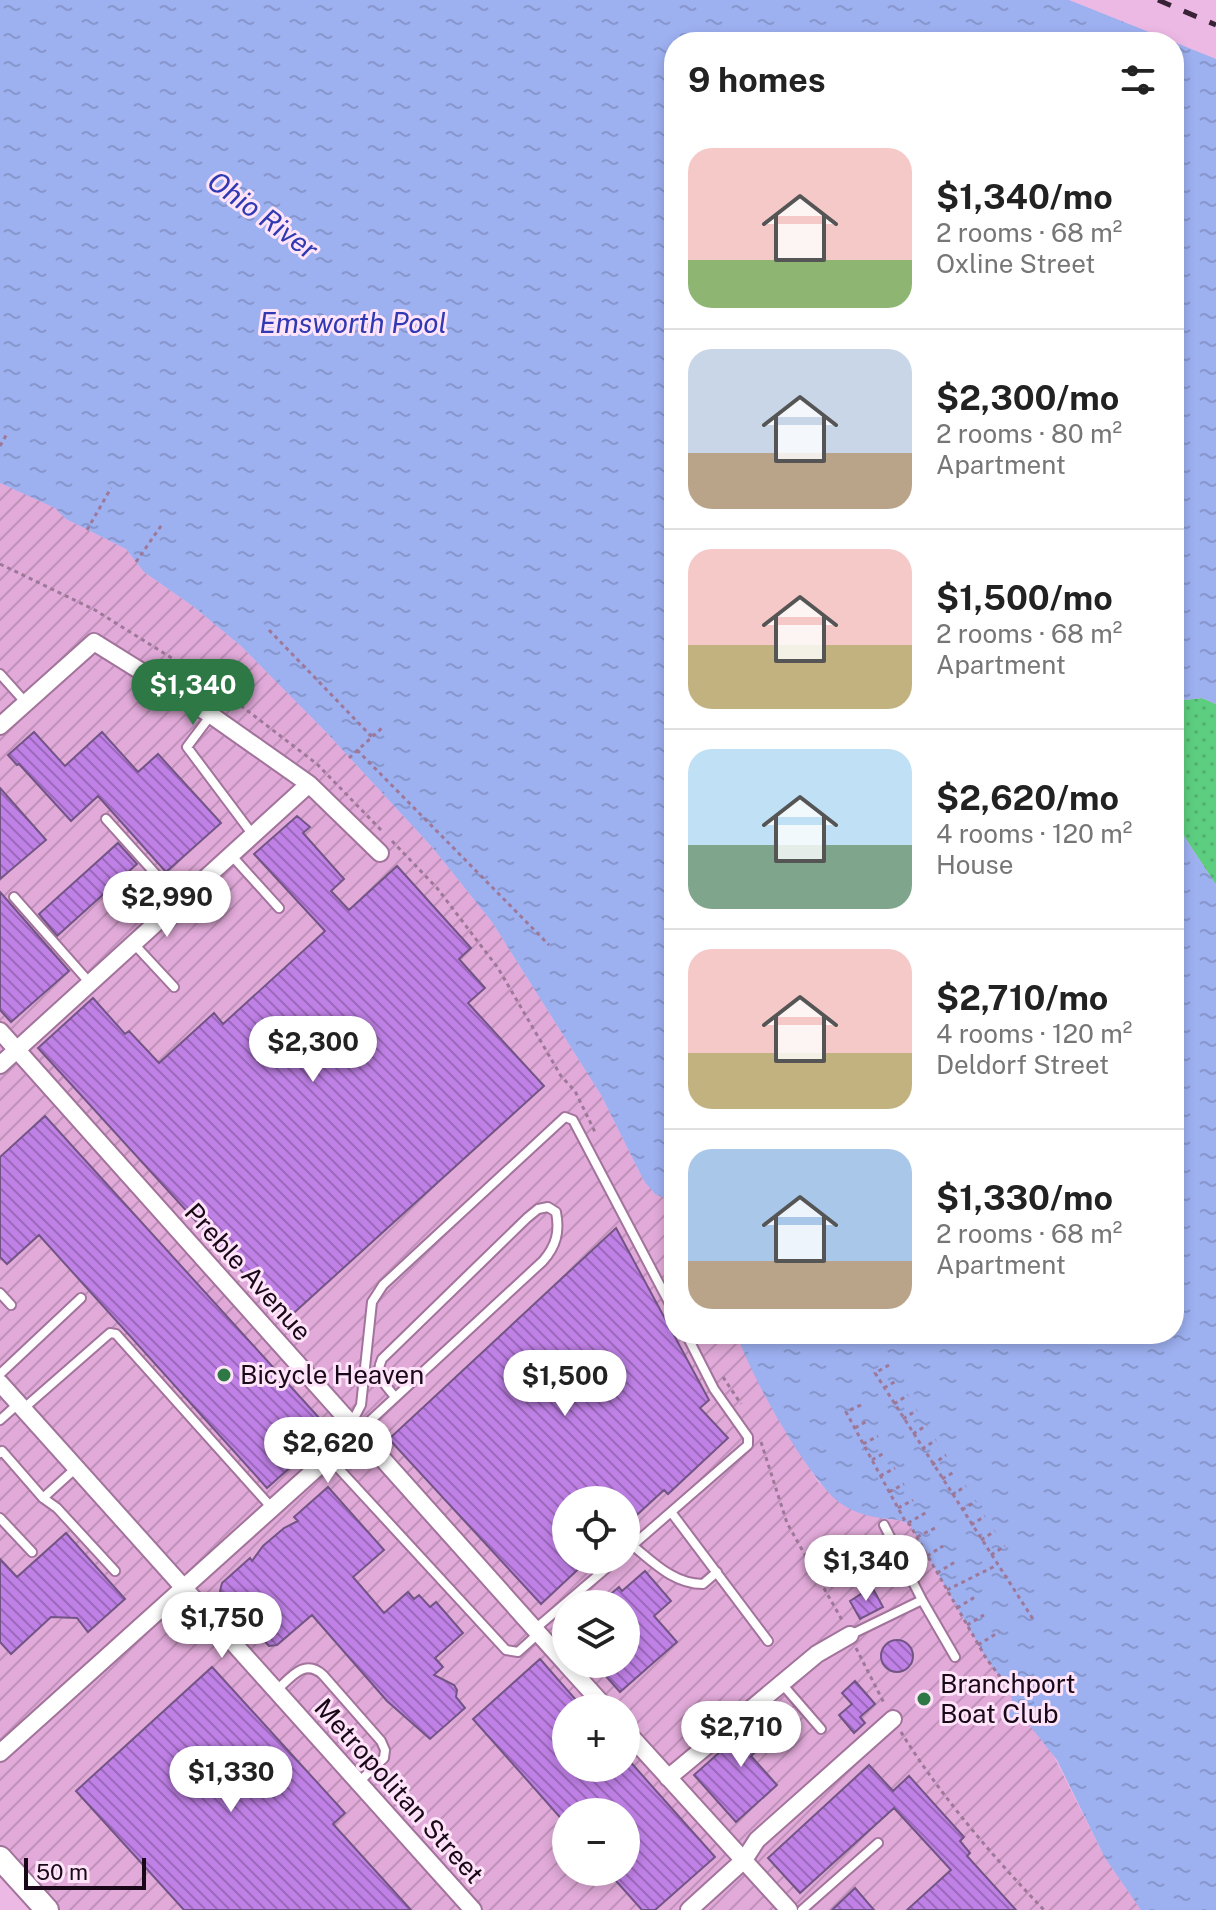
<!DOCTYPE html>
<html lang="en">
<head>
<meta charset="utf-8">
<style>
  body { margin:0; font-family:"Public Sans",sans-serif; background:#f6f6f6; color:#222; height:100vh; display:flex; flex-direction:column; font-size:30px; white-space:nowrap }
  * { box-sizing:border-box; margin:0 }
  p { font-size:26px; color:#767676 }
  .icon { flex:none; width:44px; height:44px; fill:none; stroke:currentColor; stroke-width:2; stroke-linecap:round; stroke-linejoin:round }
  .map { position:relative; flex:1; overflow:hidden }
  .details { position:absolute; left:664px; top:32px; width:520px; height:1312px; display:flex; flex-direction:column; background:#fff; border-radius:32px; box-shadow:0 4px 12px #0003 }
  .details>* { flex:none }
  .fabs { position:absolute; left:552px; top:1486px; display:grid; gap:16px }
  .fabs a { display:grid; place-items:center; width:88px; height:88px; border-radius:50%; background:#fff; box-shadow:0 4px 12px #0003; font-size:40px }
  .scale { position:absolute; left:24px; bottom:20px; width:122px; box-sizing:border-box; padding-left:8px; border:4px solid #190818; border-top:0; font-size:22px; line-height:28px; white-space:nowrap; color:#190818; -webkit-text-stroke:6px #fee3f9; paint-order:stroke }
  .price { position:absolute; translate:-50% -68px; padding:0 18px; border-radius:28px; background:#fff; color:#222; font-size:26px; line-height:52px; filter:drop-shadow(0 2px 4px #0008) }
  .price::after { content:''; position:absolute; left:50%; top:48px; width:24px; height:18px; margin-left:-12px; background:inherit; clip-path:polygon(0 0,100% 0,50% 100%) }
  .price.current { background:#2e7846; color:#fff }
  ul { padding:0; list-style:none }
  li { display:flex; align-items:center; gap:24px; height:200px; padding:0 24px }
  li+li { border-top:2px solid #e0e0e0 }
  li span { display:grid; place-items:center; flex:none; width:224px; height:160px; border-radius:24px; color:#555 }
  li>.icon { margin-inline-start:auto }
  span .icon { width:96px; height:96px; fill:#fffc; stroke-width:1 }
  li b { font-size:34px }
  h2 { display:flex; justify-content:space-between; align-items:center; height:96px; padding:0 24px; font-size:34px }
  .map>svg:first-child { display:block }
</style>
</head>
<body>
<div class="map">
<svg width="1216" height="1910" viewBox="0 0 1216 1910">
  <defs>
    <pattern id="industrial-furrows" width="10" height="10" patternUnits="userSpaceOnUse" patternTransform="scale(2)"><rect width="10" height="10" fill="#e1aad9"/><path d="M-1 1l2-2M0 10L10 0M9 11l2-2" fill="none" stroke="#c091ba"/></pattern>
    <pattern id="grass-dots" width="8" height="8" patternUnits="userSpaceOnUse" patternTransform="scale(2)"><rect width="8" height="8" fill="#5dce80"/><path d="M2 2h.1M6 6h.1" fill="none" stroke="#50af6e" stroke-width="1.8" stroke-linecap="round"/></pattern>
    <pattern id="water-ripples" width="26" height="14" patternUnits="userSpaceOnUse" patternTransform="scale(2)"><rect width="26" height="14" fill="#9db0f0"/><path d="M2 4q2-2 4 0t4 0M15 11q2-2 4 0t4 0" fill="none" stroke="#8796cd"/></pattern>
    <pattern id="building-back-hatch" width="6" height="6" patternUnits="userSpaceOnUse" patternTransform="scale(2)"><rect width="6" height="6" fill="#c081e7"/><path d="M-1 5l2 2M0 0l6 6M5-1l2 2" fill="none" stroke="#9b68ba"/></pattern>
  </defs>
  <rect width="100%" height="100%" fill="#ecb9e4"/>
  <path fill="url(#industrial-furrows)" fill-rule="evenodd" d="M 0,483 L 56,508 L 66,519 L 126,549 L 144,572 L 194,607 L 241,646 L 326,732 L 432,847 L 492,922 L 601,1095 L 644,1181 L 674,1202 L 674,1334 L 737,1334 L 759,1383 L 781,1423 L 818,1482 L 839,1502 L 855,1511 L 880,1518 L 905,1521 L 910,1525 L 986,1658 L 1008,1689 L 1012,1699 L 1012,1710 L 1007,1713 L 1011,1719 L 1027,1722 L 1051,1751 L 1105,1858 L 1141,1910 L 47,1910 L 0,1858 ZM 566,1500 L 626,1500 L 626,1560 L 566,1560 ZM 566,1604 L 626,1604 L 626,1664 L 566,1664 ZM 566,1708 L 626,1708 L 626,1768 L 566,1768 ZM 566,1812 L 626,1812 L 626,1872 L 566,1872 Z"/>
  <path fill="url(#grass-dots)" d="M 1202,698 L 1216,704 L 1216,885 L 1174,821 L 1174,701 Z"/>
  <path fill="url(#water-ripples)" d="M 0,0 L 1069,0 L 1174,42 L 674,42 L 674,1202 L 655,1194 L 644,1181 L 601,1095 L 492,922 L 432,847 L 326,732 L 241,646 L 194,607 L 144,572 L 126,549 L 66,519 L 55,508 L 0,483 Z
    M 1174,42 L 1216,59 L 1216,704 L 1202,698 L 1174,701 Z
    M 1174,821 L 1216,885 L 1216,1910 L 1141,1910 L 1105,1858 L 1057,1760 L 1027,1722 L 1010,1719 L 1007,1713 L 1012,1710 L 1012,1699 L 1008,1689 L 986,1658 L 910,1525 C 901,1518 891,1520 880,1518 C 866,1516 851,1511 840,1503 C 808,1479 749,1373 737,1334 L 1174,1334 Z"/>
  <path fill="url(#building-back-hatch)" stroke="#725585" stroke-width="2" d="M 34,732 L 65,766 L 102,732 L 138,772 L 158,754 L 221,823 L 166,872 L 98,796 L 71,821 L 19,764 L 17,765 L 8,755 Z
    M 0,788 L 46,840 L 0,879 Z
    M 297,816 L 310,827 L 303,833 L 344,879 L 331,891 L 349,910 L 397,866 L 471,948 L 459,959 L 485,988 L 468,1003 L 544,1086 L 286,1320 L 38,1048 L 93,998 L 125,1034 L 129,1031 L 159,1063 L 214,1013 L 223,1024 L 325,931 L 254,854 Z
    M 118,843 L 137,864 L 57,936 L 39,914 Z
    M 0,892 L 69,971 L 11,1022 L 0,1010 Z
    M 45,1116 L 331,1431 L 267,1488 L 39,1235 L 7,1264 L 0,1257 L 0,1157 Z
    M 616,1228 L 709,1400 L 700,1408 L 728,1438 L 668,1494 L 664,1490 L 626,1525 L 626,1500 L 566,1500 L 566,1560 L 588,1560 L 541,1604 L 389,1439 Z
    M 328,1487 L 384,1550 L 353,1577 L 384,1613 L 408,1592 L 414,1599 L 419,1595 L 430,1607 L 436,1602 L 463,1633 L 435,1658 L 443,1667 L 434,1675 L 454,1685 L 457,1690 L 456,1697 L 465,1708 L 430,1739 L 387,1701 L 312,1615 L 277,1645 L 269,1646 L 220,1591 L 222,1583 L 250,1558 L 252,1561 L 263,1546 L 284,1528 L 298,1521 L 294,1517 Z
    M 66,1533 L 125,1599 L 88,1632 L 77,1618 L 51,1617 L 11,1654 L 0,1642 L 0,1559 L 17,1577 Z
    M 645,1571 L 671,1601 L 654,1616 L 677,1642 L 620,1692 L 595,1664 L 626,1664 L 626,1604 L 599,1604 L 619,1587 L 622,1591 Z
    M 872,1587 L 883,1607 L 860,1619 L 850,1601 Z
    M881 1656a16 16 0 1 1 32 0a16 16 0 1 1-32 0Z
    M 540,1659 L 583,1708 L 566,1708 L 566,1768 L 626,1768 L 626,1757 L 715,1857 L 655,1910 L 642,1910 L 608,1872 L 626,1872 L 626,1812 L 566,1812 L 566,1824 L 473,1719 Z
    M 212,1667 L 345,1813 L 333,1824 L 411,1910 L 184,1910 L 76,1791 Z
    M 855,1681 L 875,1704 L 860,1717 L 865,1723 L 854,1733 L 839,1715 L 852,1704 L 842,1693 Z
    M 767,1710 L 783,1727 L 751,1756 L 777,1785 L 736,1822 L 694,1775 Z
    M 869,1765 L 893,1791 L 909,1776 L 964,1837 L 960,1841 L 970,1853 L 967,1856 L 1016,1910 L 907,1910 L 951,1870 L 894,1808 L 800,1893 L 768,1858 Z
    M 855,1888 L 874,1910 L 832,1910 Z"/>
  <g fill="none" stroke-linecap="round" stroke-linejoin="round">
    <defs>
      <path id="service" d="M 0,674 L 26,703
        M 211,715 L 187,747 L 253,835
        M 106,819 L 180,901
        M 231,855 L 279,908
        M 14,897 L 89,982
        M 134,944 L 174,987
        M 0,1293 L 11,1305
        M 0,1374 L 81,1298
        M 23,1409 L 110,1333 L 116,1334 L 272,1508
        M 0,1420 L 18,1404
        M 351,1424 L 361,1405 L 372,1302 L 383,1285 L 565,1117 L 573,1120 L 674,1312
        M 359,1431 L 543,1261 C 556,1246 560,1232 556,1212 L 548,1207 L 538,1209 L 527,1218 L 382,1359 C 374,1376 385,1384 395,1397
        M 0,1453 L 2,1451 L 43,1498 L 76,1468
        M 329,1458 L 506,1650 L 518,1652 L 538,1634
        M 43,1498 L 57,1508 L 115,1571
        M 671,1512 L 768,1641
        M 0,1518 L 32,1552
        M 632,1545 C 654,1563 674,1584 703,1584 L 717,1572
        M 626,1551 L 748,1445 L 748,1437 L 714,1389 L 686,1334
        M 922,1600 L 955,1657
        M 535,1629 L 616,1560
        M 850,1635 L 922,1600 L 884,1525
        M 782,1684 L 821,1729
        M 277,1690 C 291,1677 305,1658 323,1675 L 381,1741 L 385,1750 L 384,1758 L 359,1782
        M 802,1910 L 878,1843"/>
      <path id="minor" d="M 0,726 L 94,642 L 211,715 L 309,784 L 380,853
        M 0,1031 L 566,1664
        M 0,1065 L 309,784
        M 0,1383 L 473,1910
        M 566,1664 L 606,1708
        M 626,1731 L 789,1910
        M 0,1753 L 358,1431
        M 668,1778 L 817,1654 L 850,1635
        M 689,1910 L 744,1860 L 757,1840 L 893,1719"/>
      <path id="secondary" d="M 0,1858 L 47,1910"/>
    </defs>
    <use href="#service" stroke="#a2739b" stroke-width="12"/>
    <use href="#minor" stroke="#a2739b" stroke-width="20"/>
    <use href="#secondary" stroke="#a2739b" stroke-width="26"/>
    <path stroke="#9e7899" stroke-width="3" stroke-dasharray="4 4" stroke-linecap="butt" d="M 0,446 L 8,432
      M 87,530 L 111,488
      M 136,562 L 163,523
      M 0,564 L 95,610 L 210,682 L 317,764 L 381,830
      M 269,630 L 372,737
      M 357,750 L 549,945
      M 349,758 L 383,727
      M 392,841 L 437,888 L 498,968 L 561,1076 L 575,1091 L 595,1132
      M 889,1365 L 875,1373 L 1033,1619
      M 723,1377 L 741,1404
      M 884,1388 L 898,1380
      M 894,1404 L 908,1395
      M 861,1405 L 846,1412 L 905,1521 L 910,1525 L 986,1658 L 1001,1678
      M 903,1419 L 917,1410
      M 855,1428 L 869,1420
      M 913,1434 L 927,1425
      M 761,1442 L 787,1523 L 842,1620
      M 863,1444 L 878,1436
      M 922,1449 L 936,1440
      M 872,1460 L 886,1452
      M 932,1465 L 946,1455
      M 880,1476 L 895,1468
      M 942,1479 L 956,1471
      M 889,1492 L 904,1484
      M 952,1495 L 966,1486
      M 898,1508 L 913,1500
      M 962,1510 L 976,1501
      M 908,1523 L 927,1512
      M 971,1525 L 985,1516
      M 917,1537 L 935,1528
      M 981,1540 L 995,1531
      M 991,1555 L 1005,1546
      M 927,1556 L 943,1546
      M 937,1573 L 955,1562
      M 947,1590 L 997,1565
      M 957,1608 L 975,1597
      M 967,1625 L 984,1615
      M 978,1645 L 999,1632
      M 856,1648 L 885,1705
      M 901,1732 C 939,1794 994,1858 1044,1910"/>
    <use href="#service" stroke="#fff" stroke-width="8"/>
    <use href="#minor" stroke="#fff" stroke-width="16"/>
    <use href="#secondary" stroke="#fff" stroke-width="22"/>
    <path stroke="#382236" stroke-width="5" stroke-dasharray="14 14" stroke-linecap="butt" d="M 1158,0 L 1216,25"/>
  </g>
  <g fill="#2e7846" stroke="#fee3f9" stroke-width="3">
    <circle cx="224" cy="1375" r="8"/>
    <circle cx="924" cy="1699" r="8"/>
  </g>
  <g text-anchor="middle" stroke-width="6" stroke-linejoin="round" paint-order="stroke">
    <g font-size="26" fill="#190818" stroke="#fee3f9">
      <text transform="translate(248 1272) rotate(48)" y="9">Preble Avenue</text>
      <text transform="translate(399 1791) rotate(48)" y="9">Metropolitan Street</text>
    </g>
    <g font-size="26" fill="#190818" stroke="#fee3f9" text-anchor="start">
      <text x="240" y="1384">Bicycle Heaven</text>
      <text x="940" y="1693">Branchport<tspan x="940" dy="30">Boat Club</tspan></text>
    </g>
    <g font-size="28" font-style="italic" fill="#2e39b2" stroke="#fee3f9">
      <text transform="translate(263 215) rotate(36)" y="10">Ohio River</text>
      <text x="353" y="333">Emsworth Pool</text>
    </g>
  </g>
</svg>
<div class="fabs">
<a><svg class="icon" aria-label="locate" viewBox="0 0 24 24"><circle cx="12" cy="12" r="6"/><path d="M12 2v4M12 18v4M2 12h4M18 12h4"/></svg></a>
<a><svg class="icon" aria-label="layers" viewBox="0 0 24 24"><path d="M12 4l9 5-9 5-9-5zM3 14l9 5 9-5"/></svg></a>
<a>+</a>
<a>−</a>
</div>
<div class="scale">50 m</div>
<b class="price current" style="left:193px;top:727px">$1,340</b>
<b class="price" style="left:167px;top:939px">$2,990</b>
<b class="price" style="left:313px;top:1084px">$2,300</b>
<b class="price" style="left:565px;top:1418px">$1,500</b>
<b class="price" style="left:328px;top:1485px">$2,620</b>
<b class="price" style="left:866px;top:1603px">$1,340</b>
<b class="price" style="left:222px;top:1660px">$1,750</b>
<b class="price" style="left:741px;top:1769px">$2,710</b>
<b class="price" style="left:231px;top:1814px">$1,330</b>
<section class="details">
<h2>9 homes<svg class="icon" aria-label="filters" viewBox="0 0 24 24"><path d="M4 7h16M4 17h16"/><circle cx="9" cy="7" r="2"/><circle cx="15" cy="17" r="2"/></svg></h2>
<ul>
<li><span style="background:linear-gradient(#f6c9c9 70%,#8fb573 0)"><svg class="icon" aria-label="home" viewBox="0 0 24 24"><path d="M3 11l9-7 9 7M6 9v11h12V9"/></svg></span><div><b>$1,340/mo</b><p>2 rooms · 68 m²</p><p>Oxline Street</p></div></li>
<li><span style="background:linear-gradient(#c9d6e8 65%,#b9a48a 0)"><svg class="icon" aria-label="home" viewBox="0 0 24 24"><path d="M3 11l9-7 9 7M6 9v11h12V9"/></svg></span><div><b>$2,300/mo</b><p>2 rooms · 80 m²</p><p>Apartment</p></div></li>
<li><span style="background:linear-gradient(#f6c9c9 60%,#c2b280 0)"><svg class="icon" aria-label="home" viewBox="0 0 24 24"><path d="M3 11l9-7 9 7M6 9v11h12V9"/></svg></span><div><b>$1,500/mo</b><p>2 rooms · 68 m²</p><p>Apartment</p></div></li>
<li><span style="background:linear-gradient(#bfe0f5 60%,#7fa58c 0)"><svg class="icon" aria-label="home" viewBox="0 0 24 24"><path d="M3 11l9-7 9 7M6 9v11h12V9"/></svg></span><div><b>$2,620/mo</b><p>4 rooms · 120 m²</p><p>House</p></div></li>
<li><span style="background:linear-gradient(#f6c9c9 65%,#c2b280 0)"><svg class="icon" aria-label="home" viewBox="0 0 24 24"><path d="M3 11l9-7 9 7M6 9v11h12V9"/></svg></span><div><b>$2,710/mo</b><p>4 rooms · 120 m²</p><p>Deldorf Street</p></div></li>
<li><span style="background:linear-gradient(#a9c7e8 70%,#b9a48a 0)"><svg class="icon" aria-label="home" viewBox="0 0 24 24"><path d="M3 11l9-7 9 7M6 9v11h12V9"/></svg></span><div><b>$1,330/mo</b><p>2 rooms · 68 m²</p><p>Apartment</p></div></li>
</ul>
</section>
</div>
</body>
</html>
